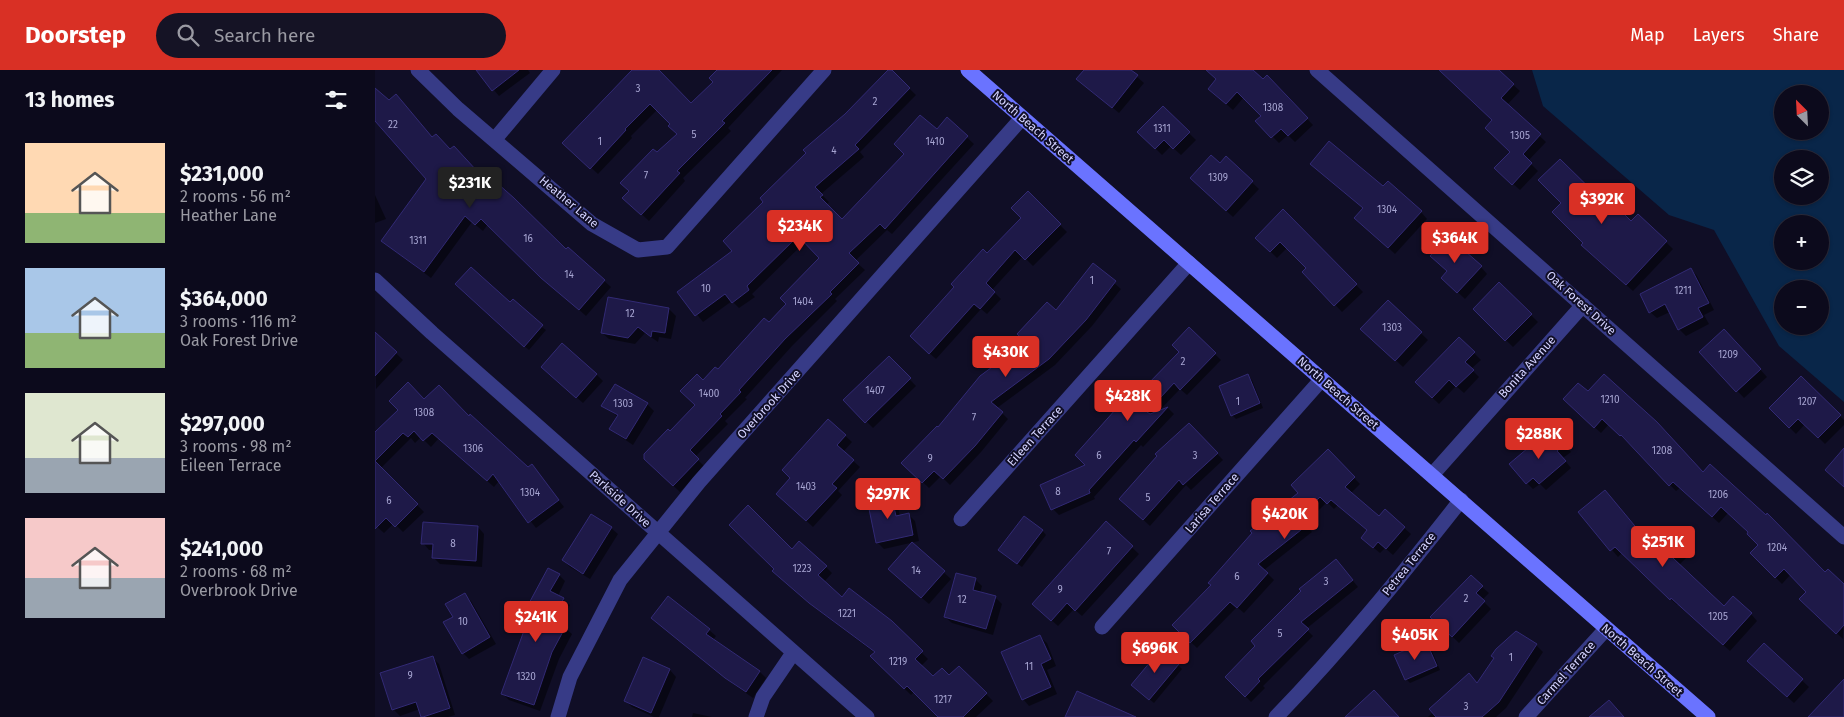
<!DOCTYPE html>
<html lang="en">
<head>
<meta charset="utf-8">
<style>
  body { margin:0; font-family:"Fira Sans",sans-serif; background:#151325; color:#f1f3f6; height:100vh; display:flex; flex-direction:column; font-size:19px; white-space:nowrap }
  * { box-sizing:border-box; margin:0 }
  p { font-size:16px; color:#9a9aa3 }
  .icon { flex:none; width:28px; height:28px; fill:none; stroke:currentColor; stroke-width:2; stroke-linecap:round; stroke-linejoin:round }
  .map { position:relative; flex:1; overflow:hidden }
  .sheet { display:flex; flex-direction:column; background:#0c0a1c; width:375px }
  .sheet>* { flex:none }
  .needle { width:32px; rotate:336deg }
  .tools { position:absolute; left:1399px; top:15px; display:grid; gap:10px }
  .tools a { display:grid; place-items:center; width:55px; height:55px; border-radius:50%; background:#0c0a1c; box-shadow:0 1px 4px #0004,0 0 0 1px #2c2b3b; font-size:25px }
  .price { position:absolute; translate:-50% -42px; padding:0 11px; border-radius:5px; background:#d93025; color:#fff; font-size:16px; line-height:32px; filter:drop-shadow(0 1px 2px #0008) }
  .price::after { content:''; position:absolute; left:50%; top:30px; width:15px; height:11px; margin-left:-8px; background:inherit; clip-path:polygon(0 0,100% 0,50% 100%) }
  .price.current { background:#222; color:#fff }
  ul { padding:0; list-style:none }
  li { display:flex; align-items:center; gap:15px; height:125px; padding:0 25px }
  li span { display:grid; place-items:center; flex:none; width:140px; height:100px; border-radius:0px; color:#555 }
  li>.icon { margin-inline-start:auto }
  span .icon { width:60px; height:60px; fill:#fffc; stroke-width:1 }
  li b { font-size:21px }
  h2 { display:flex; justify-content:space-between; align-items:center; height:60px; padding:0 25px; font-size:21px }
  header { display:flex; align-items:center; gap:30px; box-sizing:border-box; height:70px; padding:0 25px; background:#d93025; color:#fff }
  header strong { font-size:24px }
  nav { display:flex; gap:28px; margin-inline-start:auto; font-size:18px }
  .search { width:350px; height:45px; background:#151325; display:flex; align-items:center; gap:12px; box-sizing:border-box; padding:0 18px; border-radius:28px; color:#9a9aa3; font-size:19px }
  main { display:flex; flex:1; min-height:0 }
  .map>svg:first-child { display:block }
</style>
</head>
<body>
<header>
<strong>Doorstep</strong>
<div class="search"><svg class="icon" aria-label="search" viewBox="0 0 24 24"><circle cx="10" cy="10" r="6"/><path d="M15 15l6 6"/></svg>Search here</div>
<nav><a>Map</a><a>Layers</a><a>Share</a></nav>
</header>
<main>
<section class="sheet">
<h2>13 homes<svg class="icon" aria-label="filters" viewBox="0 0 24 24"><path d="M4 7h16M4 17h16"/><circle cx="9" cy="7" r="2"/><circle cx="15" cy="17" r="2"/></svg></h2>
<ul>
<li><span style="background:linear-gradient(#ffd9b3 70%,#8fb573 0)"><svg class="icon" aria-label="home" viewBox="0 0 24 24"><path d="M3 11l9-7 9 7M6 9v11h12V9"/></svg></span><div><b>$231,000</b><p>2 rooms · 56 m²</p><p>Heather Lane</p></div></li>
<li><span style="background:linear-gradient(#a9c7e8 65%,#8fb573 0)"><svg class="icon" aria-label="home" viewBox="0 0 24 24"><path d="M3 11l9-7 9 7M6 9v11h12V9"/></svg></span><div><b>$364,000</b><p>3 rooms · 116 m²</p><p>Oak Forest Drive</p></div></li>
<li><span style="background:linear-gradient(#dfe7d0 65%,#9aa5b1 0)"><svg class="icon" aria-label="home" viewBox="0 0 24 24"><path d="M3 11l9-7 9 7M6 9v11h12V9"/></svg></span><div><b>$297,000</b><p>3 rooms · 98 m²</p><p>Eileen Terrace</p></div></li>
<li><span style="background:linear-gradient(#f6c9c9 60%,#9aa5b1 0)"><svg class="icon" aria-label="home" viewBox="0 0 24 24"><path d="M3 11l9-7 9 7M6 9v11h12V9"/></svg></span><div><b>$241,000</b><p>2 rooms · 68 m²</p><p>Overbrook Drive</p></div></li>
</ul>
</section>
<div class="map">
<svg width="1469" height="647" viewBox="0 0 1469 647">
  <rect width="100%" height="100%" fill="#100e26"/>
  <path fill="#092649" fill-rule="evenodd" d="M 1157,0 L 1469,0 L 1469,332 L 1404,276 L 1339,160 L 1294,145 L 1168,36 ZM 1408,24 L 1445,24 L 1445,61 L 1408,61 ZM 1408,89 L 1445,89 L 1445,126 L 1408,126 ZM 1408,154 L 1445,154 L 1445,191 L 1408,191 ZM 1408,219 L 1445,219 L 1445,256 L 1408,256 Z"/>
  <path fill="#0007" d="M 102,0 L 153,0 L 155,3 L 124,26 Z
    M 259,0 L 282,0 L 316,34 L 339,12 L 343,0 L 407,0 L 353,58 L 356,61 L 308,108 L 310,111 L 274,151 L 256,134 L 282,84 L 303,64 L 296,54 L 282,40 L 256,66 L 257,68 L 223,104 L 196,79 Z
    M 515,0 L 541,25 L 485,82 L 489,87 L 446,124 L 454,132 L 451,135 L 467,151 L 572,49 L 599,74 L 517,164 L 512,160 L 480,191 L 490,200 L 460,229 L 462,231 L 417,276 L 370,328 L 372,329 L 350,351 L 353,354 L 320,387 L 329,396 L 305,422 L 270,389 L 321,335 L 328,312 L 343,301 L 413,234 L 446,188 L 430,172 L 377,224 L 380,227 L 364,238 L 357,231 L 328,252 L 304,222 L 359,181 L 390,132 Z
    M 710,0 L 754,0 L 769,13 L 744,43 L 703,9 Z
    M 832,0 L 876,0 L 888,10 L 892,7 L 938,55 L 920,72 L 913,65 L 904,73 L 882,51 L 887,46 L 869,27 L 858,40 L 841,25 L 843,10 Z
    M 1065,0 L 1122,0 L 1145,21 L 1132,35 L 1171,72 L 1153,91 L 1163,101 L 1145,120 L 1128,105 L 1136,82 L 1118,50 Z
    M 0,20 L 57,68 L 102,103 L 192,181 L 193,179 L 236,217 L 211,246 L 175,214 L 113,154 L 108,161 L 97,152 L 56,208 L 7,171 L 52,109 L 0,48 Z
    M 788,38 L 821,70 L 806,85 L 796,76 L 787,85 L 764,62 Z
    M 851,88 L 884,119 L 858,147 L 823,115 Z
    M 943,100 L 1008,118 L 1046,142 L 1052,149 L 1020,184 L 988,154 L 989,139 Z
    M 653,123 L 692,162 L 658,196 L 648,186 L 617,220 L 626,229 L 612,244 L 606,239 L 561,289 L 543,273 L 612,184 L 648,148 Z
    M 0,125 L 11,149 L 0,153 Z
    M 908,141 L 988,222 L 967,242 L 929,202 L 933,198 L 912,178 L 902,188 L 882,168 Z
    M 1238,143 L 1256,153 L 1263,145 L 1298,179 L 1258,221 L 1214,182 L 1210,173 Z
    M 718,195 L 746,219 L 717,256 L 680,295 L 622,338 L 633,349 L 606,382 L 575,415 L 566,406 L 554,418 L 528,393 L 652,273 L 681,242 Z
    M 1106,197 L 1112,204 L 1090,229 L 1074,214 L 1074,201 Z
    M 1316,199 L 1322,206 L 1339,240 L 1329,245 L 1334,254 L 1311,266 L 1304,259 L 1295,242 L 1282,248 L 1275,242 Z
    M 1124,214 L 1163,252 L 1138,277 L 1099,239 Z
    M 234,228 L 294,239 L 301,246 L 296,269 L 284,267 L 283,272 L 270,263 L 260,274 L 234,269 L 227,263 Z
    M 1013,232 L 1053,270 L 1028,297 L 994,265 Z
    M 135,234 L 171,260 L 154,280 L 125,255 Z
    M 814,259 L 846,290 L 812,325 L 805,319 L 783,342 L 793,338 L 799,344 L 768,377 L 766,375 L 719,427 L 720,429 L 684,445 L 678,439 L 770,319 L 805,282 Z
    M 1356,267 L 1392,307 L 1369,328 L 1326,282 Z
    M 5,268 L 28,290 L 1,319 L 0,274 Z
    M 1084,268 L 1106,290 L 1096,299 L 1104,307 L 1089,323 L 1081,316 L 1064,334 L 1041,312 Z
    M 514,288 L 541,316 L 498,358 L 470,330 Z
    M 174,303 L 221,304 L 228,311 L 208,333 Z
    M 873,306 L 877,310 L 888,338 L 861,349 L 857,345 Z
    M 1426,308 L 1469,350 L 1469,355 L 1450,374 L 1430,354 L 1421,364 L 1395,338 Z
    M 1203,315 L 1328,403 L 1450,503 L 1469,516 L 1468,569 L 1426,529 L 1433,522 L 1416,504 L 1407,514 L 1376,483 L 1384,475 L 1375,463 L 1353,443 L 1344,453 L 1305,418 L 1301,421 L 1234,354 L 1226,363 L 1196,336 Z
    M 49,331 L 94,348 L 153,399 L 157,396 L 189,437 L 161,458 L 124,411 L 119,417 L 64,368 L 56,377 L 46,367 L 40,373 L 36,368 L 6,398 L 49,442 L 28,462 L 19,453 L 9,463 L 0,455 L 0,364 Z
    M 272,334 L 279,341 L 258,375 L 243,365 L 236,359 L 243,347 L 228,335 Z
    M 454,351 L 477,372 L 468,382 L 485,397 L 463,421 L 467,425 L 438,457 L 409,430 L 417,408 Z
    M 814,354 L 848,390 L 816,420 L 811,415 L 775,456 L 752,435 L 783,386 Z
    M 1186,370 L 1196,382 L 1188,388 L 1196,398 L 1171,420 L 1165,414 L 1158,419 L 1152,413 L 1170,372 Z
    M 953,381 L 985,414 L 975,424 L 1004,448 L 1010,441 L 1036,464 L 1018,485 L 1010,478 L 1005,483 L 994,474 L 993,461 L 963,435 L 959,439 L 952,432 L 930,454 L 937,462 L 889,500 L 899,510 L 869,543 L 862,537 L 822,578 L 798,555 L 925,423 Z
    M 1230,421 L 1275,474 L 1287,461 L 1313,486 L 1304,495 L 1349,537 L 1376,544 L 1382,551 L 1355,581 L 1303,534 L 1302,535 L 1247,483 L 1243,487 L 1205,442 Z
    M 516,425 L 522,432 L 525,446 L 533,444 L 540,451 L 544,471 L 509,479 L 502,472 Z
    M 731,453 L 764,484 L 707,546 L 699,539 L 683,556 L 665,540 Z
    M 103,457 L 109,464 L 107,497 L 65,494 L 58,487 L 59,480 L 54,480 L 48,473 Z
    M 236,458 L 243,464 L 215,509 L 195,497 L 188,490 Z
    M 667,460 L 671,465 L 647,497 L 629,484 Z
    M 537,474 L 576,509 L 554,534 L 521,506 Z
    M 417,480 L 451,497 L 457,503 L 449,512 L 467,528 L 516,552 L 553,589 L 546,596 L 558,608 L 574,607 L 584,597 L 618,631 L 601,647 L 565,647 L 539,622 L 536,625 L 503,593 L 500,583 L 443,540 L 406,507 Z
    M 967,497 L 983,517 L 931,559 L 938,566 L 888,616 L 890,618 L 876,632 L 852,607 Z
    M 174,499 L 184,505 L 190,511 L 183,526 L 195,535 L 185,554 L 197,564 L 184,589 L 165,641 L 134,630 L 128,624 L 152,555 L 147,550 Z
    M 582,504 L 601,510 L 607,516 L 605,523 L 620,527 L 627,534 L 618,565 L 577,553 L 570,547 Z
    M 1107,517 L 1114,523 L 1107,530 L 1116,539 L 1084,573 L 1057,547 Z
    M 89,524 L 96,531 L 121,574 L 94,589 L 88,583 L 79,547 Z
    M 277,548 L 334,560 L 341,566 L 338,570 L 385,602 L 391,608 L 378,628 L 358,614 Z
    M 665,567 L 672,573 L 681,596 L 672,600 L 682,624 L 654,636 L 648,629 Z
    M 1050,572 L 1055,576 L 1065,600 L 1035,613 L 1031,609 Z
    M 1161,575 L 1168,582 L 1131,638 L 1121,647 L 1053,647 L 1058,642 L 1103,615 Z
    M 1389,575 L 1434,617 L 1419,633 L 1380,598 Z
    M 57,587 L 64,594 L 80,645 L 73,647 L 47,647 L 45,639 L 25,646 L 18,639 Z
    M 269,589 L 295,600 L 301,607 L 284,647 L 279,647 L 257,637 L 251,631 Z
    M 803,595 L 807,599 L 779,633 L 762,619 Z
    M 318,643 L 337,647 L 317,647 Z"/>
  <path fill="#1e1948" stroke="#322a75" d="M 101,0 L 144,0 L 117,21 Z
    M 257,0 L 284,0 L 316,33 L 338,12 L 334,8 L 342,0 L 397,0 L 347,51 L 350,53 L 302,101 L 305,103 L 266,145 L 247,128 L 254,121 L 245,113 L 278,79 L 282,82 L 302,64 L 293,56 L 295,54 L 275,34 L 250,59 L 251,60 L 215,99 L 187,73 Z
    M 513,0 L 517,0 L 535,18 L 480,75 L 484,79 L 440,117 L 448,125 L 445,127 L 467,149 L 529,84 L 519,74 L 545,45 L 562,59 L 572,47 L 593,66 L 510,159 L 505,154 L 474,183 L 484,193 L 455,222 L 457,224 L 410,269 L 364,320 L 366,322 L 345,344 L 347,346 L 315,380 L 324,389 L 298,416 L 269,389 L 269,384 L 293,359 L 295,361 L 320,335 L 305,321 L 322,304 L 328,310 L 340,297 L 343,299 L 389,248 L 394,252 L 411,234 L 405,228 L 444,188 L 423,166 L 372,216 L 374,220 L 357,233 L 350,224 L 320,246 L 302,222 L 357,181 L 348,171 L 388,132 L 385,128 L 431,83 L 428,80 L 470,44 Z
    M 709,0 L 756,0 L 763,5 L 737,38 L 701,9 Z
    M 831,0 L 878,0 L 888,9 L 892,5 L 933,48 L 913,66 L 906,59 L 896,68 L 880,51 L 886,46 L 862,22 L 851,34 L 833,19 L 841,9 Z
    M 1064,0 L 1124,0 L 1139,14 L 1126,28 L 1166,64 L 1148,84 L 1157,93 L 1137,115 L 1119,98 L 1135,82 L 1110,58 L 1117,50 Z
    M 0,18 L 14,30 L 21,24 L 57,67 L 61,64 L 75,79 L 79,76 L 102,101 L 105,98 L 139,128 L 191,179 L 193,177 L 230,210 L 204,240 L 166,208 L 106,149 L 100,155 L 90,146 L 49,202 L 6,171 L 51,109 L 0,51 Z
    M 788,36 L 815,62 L 798,79 L 789,70 L 780,79 L 762,62 Z
    M 954,71 L 1008,116 L 1013,111 L 1047,141 L 1013,178 L 979,148 L 988,138 L 935,94 Z
    M 836,85 L 845,93 L 851,86 L 878,111 L 851,141 L 815,108 Z
    M 1185,89 L 1238,141 L 1242,137 L 1256,151 L 1263,144 L 1292,171 L 1251,215 L 1206,175 L 1208,173 L 1177,142 L 1186,133 L 1163,110 Z
    M 653,121 L 686,154 L 650,190 L 640,180 L 611,213 L 620,222 L 605,239 L 599,234 L 554,284 L 535,266 L 579,217 L 576,214 L 608,179 L 612,183 L 646,148 L 636,138 Z
    M 908,139 L 982,214 L 959,236 L 927,202 L 931,198 L 905,172 L 895,182 L 880,168 Z
    M 1073,166 L 1107,196 L 1082,223 L 1066,208 L 1072,201 L 1055,186 Z
    M 718,193 L 741,211 L 711,250 L 674,289 L 616,332 L 628,342 L 600,376 L 568,409 L 559,401 L 547,413 L 526,393 L 562,356 L 563,357 L 605,306 L 651,272 L 642,264 L 672,232 L 681,240 Z
    M 96,197 L 135,232 L 138,229 L 168,255 L 149,277 L 80,214 Z
    M 1316,198 L 1334,233 L 1323,238 L 1328,247 L 1303,260 L 1290,234 L 1274,243 L 1265,224 Z
    M 1124,212 L 1157,244 L 1130,271 L 1098,239 Z
    M 233,227 L 294,238 L 290,263 L 277,261 L 276,267 L 263,257 L 253,268 L 226,263 Z
    M 1013,230 L 1047,262 L 1020,291 L 985,259 Z
    M 814,257 L 841,283 L 805,320 L 799,313 L 772,342 L 775,344 L 793,337 L 761,372 L 759,370 L 714,420 L 715,423 L 676,440 L 665,415 L 710,395 L 700,385 L 765,312 L 770,317 L 804,282 L 797,275 Z
    M 1349,259 L 1386,299 L 1361,322 L 1324,282 Z
    M 0,262 L 22,282 L 0,306 Z
    M 1084,267 L 1100,282 L 1090,292 L 1099,300 L 1081,317 L 1074,310 L 1057,328 L 1040,312 Z
    M 187,273 L 222,304 L 201,328 L 166,297 Z
    M 514,286 L 536,308 L 490,353 L 468,330 Z
    M 873,304 L 885,333 L 856,346 L 844,316 Z
    M 1229,304 L 1282,352 L 1328,402 L 1335,394 L 1391,445 L 1392,443 L 1450,502 L 1453,499 L 1469,514 L 1469,555 L 1461,564 L 1424,529 L 1431,522 L 1409,499 L 1400,508 L 1375,483 L 1383,475 L 1372,464 L 1373,462 L 1346,437 L 1337,447 L 1298,412 L 1294,416 L 1246,365 L 1245,366 L 1227,349 L 1219,358 L 1188,329 L 1203,313 L 1213,321 Z
    M 1426,306 L 1466,345 L 1443,368 L 1423,349 L 1414,358 L 1394,338 Z
    M 33,312 L 49,329 L 64,315 L 94,346 L 95,344 L 153,397 L 157,394 L 184,430 L 153,453 L 118,404 L 112,411 L 57,363 L 48,371 L 39,361 L 33,367 L 28,363 L 0,391 L 43,434 L 20,457 L 11,448 L 0,459 L 0,362 L 23,340 L 14,331 Z
    M 240,314 L 273,333 L 251,369 L 234,359 L 243,345 L 226,336 Z
    M 453,349 L 471,365 L 462,375 L 479,390 L 457,414 L 462,418 L 431,451 L 401,424 L 415,408 L 407,400 Z
    M 814,353 L 843,383 L 808,415 L 804,410 L 768,450 L 744,429 L 782,386 L 780,384 Z
    M 1179,362 L 1190,374 L 1182,381 L 1191,391 L 1164,414 L 1158,408 L 1151,414 L 1134,394 L 1166,367 L 1170,370 Z
    M 1469,378 L 1469,417 L 1450,400 Z
    M 953,379 L 980,407 L 970,417 L 1004,446 L 1010,439 L 1030,457 L 1011,479 L 1003,472 L 998,478 L 986,468 L 992,460 L 956,430 L 952,434 L 945,427 L 924,447 L 931,456 L 883,494 L 893,503 L 862,538 L 855,532 L 815,573 L 797,555 L 836,515 L 833,513 L 877,463 L 875,461 L 923,423 L 916,415 Z
    M 1230,420 L 1274,473 L 1287,459 L 1307,479 L 1298,488 L 1334,522 L 1349,536 L 1358,526 L 1377,543 L 1348,575 L 1296,528 L 1295,530 L 1240,477 L 1235,481 L 1203,442 Z
    M 516,424 L 521,446 L 534,443 L 538,465 L 501,473 L 492,429 Z
    M 373,435 L 417,479 L 424,471 L 452,496 L 443,505 L 467,527 L 474,518 L 517,551 L 548,581 L 540,589 L 558,606 L 567,598 L 574,605 L 584,596 L 612,623 L 588,647 L 563,647 L 532,616 L 529,619 L 495,586 L 500,582 L 434,533 L 397,501 L 399,499 L 354,455 Z
    M 216,444 L 237,457 L 208,504 L 187,490 Z
    M 649,446 L 668,460 L 642,494 L 623,480 Z
    M 731,451 L 758,476 L 700,541 L 692,533 L 676,551 L 657,534 Z
    M 48,452 L 103,456 L 101,491 L 57,488 L 58,474 L 46,474 Z
    M 537,472 L 570,501 L 546,528 L 513,499 Z
    M 961,489 L 978,510 L 926,552 L 934,559 L 883,609 L 885,611 L 870,627 L 850,607 L 880,576 L 876,571 L 926,521 L 924,519 Z
    M 173,498 L 185,504 L 175,521 L 189,528 L 178,549 L 191,556 L 177,582 L 159,635 L 126,624 L 155,544 L 145,550 Z
    M 581,503 L 601,508 L 598,520 L 621,526 L 611,559 L 569,547 Z
    M 1096,505 L 1108,516 L 1101,523 L 1110,531 L 1077,567 L 1055,547 Z
    M 90,523 L 115,567 L 87,584 L 68,552 L 78,547 L 70,534 Z
    M 293,526 L 335,559 L 331,564 L 385,601 L 371,622 L 350,608 L 276,548 Z
    M 1141,561 L 1162,574 L 1124,632 L 1107,647 L 1061,647 L 1054,639 L 1094,603 L 1102,613 L 1119,588 L 1116,586 L 1121,579 Z
    M 665,565 L 676,589 L 666,594 L 676,617 L 647,630 L 626,582 Z
    M 1051,571 L 1062,596 L 1030,610 L 1019,585 Z
    M 1389,573 L 1428,609 L 1412,627 L 1372,591 Z
    M 786,579 L 804,594 L 774,630 L 756,615 Z
    M 58,586 L 75,638 L 48,647 L 46,647 L 41,632 L 17,640 L 5,603 Z
    M 268,587 L 295,599 L 276,643 L 249,631 Z
    M 1469,609 L 1469,647 L 1433,647 Z
    M 999,620 L 1024,647 L 970,647 Z
    M 702,621 L 761,647 L 690,647 Z
    M 1234,630 L 1249,647 L 1214,647 Z"/>
  <g fill="none" stroke-linecap="round" stroke-linejoin="round">
    <path stroke="#373b87" stroke-width="15" d="M 43,0 L 83,39 L 217,154 L 263,180 L 292,177 L 449,0
      M 942,0 L 1469,467
      M 120,69 L 178,0
      M 0,210 L 57,263 L 492,647
      M 1057,405 L 1208,235
      M 586,449 L 814,193
      M 727,557 L 947,309
      M 183,647 L 195,607 L 245,510 L 324,412 L 647,48
      M 381,647 L 388,627 L 418,583
      M 901,647 C 967,579 1027,505 1086,430
      M 1151,647 L 1231,559"/>
    <path stroke="#6a73ff" stroke-width="15" d="M 593,0 L 1333,647"/>
  </g>
  <g text-anchor="middle" stroke-width="4" stroke-linejoin="round" paint-order="stroke">
    <g font-size="10" fill="#a6a4d1">
      <text x="263" y="22">3</text>
      <text x="500" y="35">2</text>
      <text x="898" y="41">1308</text>
      <text x="18" y="58">22</text>
      <text x="787" y="62">1311</text>
      <text x="319" y="68">5</text>
      <text x="1145" y="69">1305</text>
      <text x="225" y="75">1</text>
      <text x="560" y="75">1410</text>
      <text x="459" y="84">4</text>
      <text x="271" y="109">7</text>
      <text x="843" y="111">1309</text>
      <text x="1012" y="143">1304</text>
      <text x="153" y="172">16</text>
      <text x="43" y="174">1311</text>
      <text x="194" y="208">14</text>
      <text x="717" y="214">1</text>
      <text x="331" y="222">10</text>
      <text x="1308" y="224">1211</text>
      <text x="428" y="235">1404</text>
      <text x="255" y="247">12</text>
      <text x="1017" y="261">1303</text>
      <text x="1353" y="288">1209</text>
      <text x="808" y="295">2</text>
      <text x="500" y="324">1407</text>
      <text x="334" y="327">1400</text>
      <text x="1235" y="333">1210</text>
      <text x="863" y="335">1</text>
      <text x="1432" y="335">1207</text>
      <text x="248" y="337">1303</text>
      <text x="49" y="346">1308</text>
      <text x="599" y="351">7</text>
      <text x="98" y="382">1306</text>
      <text x="1287" y="384">1208</text>
      <text x="724" y="389">6</text>
      <text x="820" y="389">3</text>
      <text x="555" y="392">9</text>
      <text x="431" y="420">1403</text>
      <text x="683" y="425">8</text>
      <text x="155" y="426">1304</text>
      <text x="1343" y="428">1206</text>
      <text x="773" y="431">5</text>
      <text x="14" y="434">6</text>
      <text x="78" y="477">8</text>
      <text x="1402" y="481">1204</text>
      <text x="734" y="485">7</text>
      <text x="427" y="502">1223</text>
      <text x="541" y="504">14</text>
      <text x="862" y="510">6</text>
      <text x="951" y="515">3</text>
      <text x="685" y="523">9</text>
      <text x="1091" y="532">2</text>
      <text x="587" y="533">12</text>
      <text x="472" y="547">1221</text>
      <text x="1343" y="550">1205</text>
      <text x="88" y="555">10</text>
      <text x="905" y="567">5</text>
      <text x="1136" y="591">1</text>
      <text x="523" y="595">1219</text>
      <text x="654" y="600">11</text>
      <text x="35" y="609">9</text>
      <text x="151" y="610">1320</text>
      <text x="568" y="633">1217</text>
      <text x="1091" y="640">3</text>
    </g>
    <g font-size="12" fill="#d4d3ff" stroke="#100e26">
      <text transform="translate(658 57) rotate(41)" y="4">North Beach Street</text>
      <text transform="translate(194 132) rotate(40)" y="4">Heather Lane</text>
      <text transform="translate(1206 233) rotate(42)" y="4">Oak Forest Drive</text>
      <text transform="translate(1152 297) rotate(-48)" y="4">Bonita Avenue</text>
      <text transform="translate(963 323) rotate(41)" y="4">North Beach Street</text>
      <text transform="translate(394 334) rotate(-48)" y="4">Overbrook Drive</text>
      <text transform="translate(660 366) rotate(-48)" y="4">Eileen Terrace</text>
      <text transform="translate(245 429) rotate(42)" y="4">Parkside Drive</text>
      <text transform="translate(837 433) rotate(-49)" y="4">Larisa Terrace</text>
      <text transform="translate(1034 494) rotate(-51)" y="4">Petrea Terrace</text>
      <text transform="translate(1267 590) rotate(41)" y="4">North Beach Street</text>
      <text transform="translate(1191 603) rotate(-48)" y="4">Carmel Terrace</text>
    </g>
  </g>
</svg>
<div class="tools">
<a><svg class="needle" viewBox="-14 -14 28 28"><path d="M0-13l5 13h-10z" fill="#e53935"/><path d="M0 13l5-13h-10z" fill="#9a9aa3"/></svg></a>
<a><svg class="icon" aria-label="layers" viewBox="0 0 24 24"><path d="M12 4l9 5-9 5-9-5zM3 14l9 5 9-5"/></svg></a>
<a>+</a>
<a>−</a>
</div>
<b class="price current" style="left:95px;top:139px">$231K</b>
<b class="price" style="left:1227px;top:155px">$392K</b>
<b class="price" style="left:425px;top:182px">$234K</b>
<b class="price" style="left:1080px;top:194px">$364K</b>
<b class="price" style="left:631px;top:308px">$430K</b>
<b class="price" style="left:753px;top:352px">$428K</b>
<b class="price" style="left:1164px;top:390px">$288K</b>
<b class="price" style="left:513px;top:450px">$297K</b>
<b class="price" style="left:910px;top:470px">$420K</b>
<b class="price" style="left:1288px;top:498px">$251K</b>
<b class="price" style="left:161px;top:573px">$241K</b>
<b class="price" style="left:1040px;top:591px">$405K</b>
<b class="price" style="left:780px;top:604px">$696K</b>
</div>
</main>
</body>
</html>
